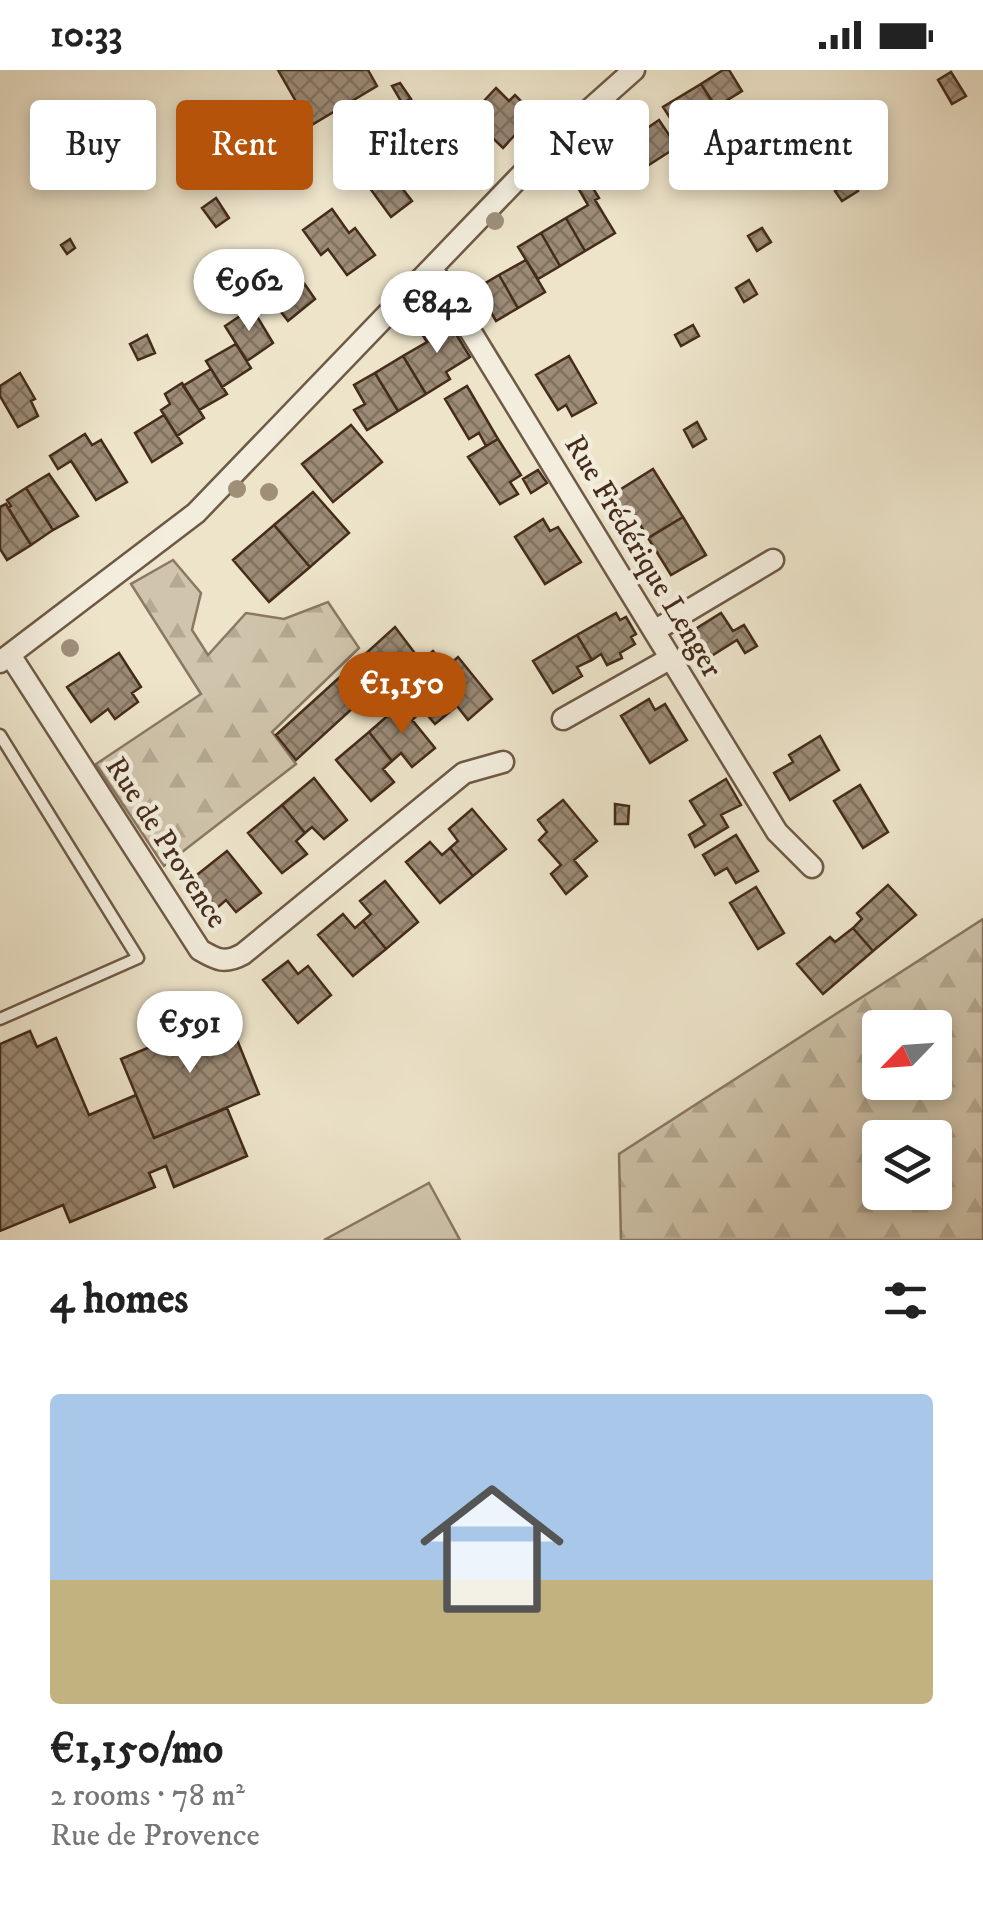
<!DOCTYPE html>
<html lang="en">
<head>
<meta charset="utf-8">
<style>
  body { margin:0; font-family:"IM FELL DW Pica",serif; background:#f6f6f6; color:#222; height:100vh; display:flex; flex-direction:column; font-size:38px; white-space:nowrap }
  * { box-sizing:border-box; margin:0 }
  p { font-size:32px; color:#767676 }
  .icon { flex:none; width:55px; height:55px; fill:none; stroke:currentColor; stroke-width:2; stroke-linecap:round; stroke-linejoin:round }
  .map { position:relative; height:1170px; overflow:hidden }
  .drawer { display:flex; flex-direction:column; background:#fff; flex:1 }
  .drawer>* { flex:none }
  .banner { position:absolute; left:30px; top:30px; width:925px; height:90px; display:flex; gap:20px }
  .needle { width:65px; rotate:245deg }
  .tools { position:absolute; left:862px; top:940px; display:grid; gap:20px }
  .tools a { display:grid; place-items:center; width:90px; height:90px; border-radius:10px; background:#fff; box-shadow:0 5px 15px #0003; font-size:50px }
  .price { position:absolute; translate:-50% -85px; padding:0 22px; border-radius:35px; background:#fff; color:#222; font-size:32px; line-height:65px; filter:drop-shadow(0 2px 5px #0008) }
  .price::after { content:''; position:absolute; left:50%; top:60px; width:30px; height:22px; margin-left:-15px; background:inherit; clip-path:polygon(0 0,100% 0,50% 100%) }
  .price.selected { background:#b45309; color:#fff }
  ul { padding:0; list-style:none }
  li { display:grid; align-content:center; gap:20px; height:530px; padding:0 50px }
  li span { display:grid; place-items:center; height:310px; border-radius:10px; color:#555 }
  li>.icon { margin-inline-start:auto }
  span .icon { width:180px; height:180px; fill:#fffc; stroke-width:1 }
  li b { font-size:42px }
  h2 { display:flex; justify-content:space-between; align-items:center; height:120px; padding:0 50px; font-size:42px }
  .pill { padding:0 35px; border-radius:10px; background:#fff; box-shadow:0 5px 15px #0003; font-size:35px; line-height:90px }
  .pill.selected { background:#b45309; color:#fff }
  .status { display:flex; justify-content:space-between; align-items:center; height:70px; padding:0 50px; background:#fff; direction:ltr }
  .status svg { height:28px; fill:currentColor }
  .map>svg:first-child { display:block }
</style>
</head>
<body>
<div class="status"><b>10:33</b><svg viewBox="0 0 49 12"><path d="M0 12V9h3v3zM5 12V6h3v6zM10 12V3h3v9zM15 12V0h3v12zM26 1h20v11H26zM47 4h2v5h-2z"/></svg></div>
<div class="map">
<svg width="983" height="1170" viewBox="0 0 983 1170">
  <defs>
    <pattern id="forest-firs" width="22" height="20" patternUnits="userSpaceOnUse" patternTransform="scale(2.5)"><rect width="22" height="20" fill="#d0c5ac"/><path d="M5 1l3.5 6h-7zM16 11l3.5 6h-7z" fill="#b4a993"/></pattern>
    <pattern id="building-cross-hatch" width="8" height="8" patternUnits="userSpaceOnUse" patternTransform="scale(2.5)"><rect width="8" height="8" fill="#9c8b76"/><path d="M0 0l8 8M0 8l8-8" fill="none" stroke="#817260"/></pattern>
  </defs>
  <rect width="100%" height="100%" fill="#ede4ca"/>
  <filter id="stains"><feTurbulence type="fractalNoise" baseFrequency=".002" numOctaves="4"/><feColorMatrix values="0 0 0 0 .2 0 0 0 0 .09 0 0 0 0 .02 0 0 0 .5 -.17"/></filter>
  <radialGradient id="worn" r=".72"><stop offset=".6" stop-color="#630" stop-opacity="0"/><stop offset="1" stop-color="#630" stop-opacity=".3"/></radialGradient>
  <path fill="url(#forest-firs)" stroke="#8a7863" stroke-width="2.5" fill-rule="evenodd" d="M 173,490 L 201,523 L 192,560 L 208,585 L 246,543 L 284,549 L 328,532 L 359,578 L 272,662 L 296,694 L 164,796 L 96,694 L 201,624 L 131,514 Z
    M 983,849 L 983,1170 L 621,1170 L 619,1084 ZM 880,958 L 935,958 L 935,1012 L 880,1012 ZM 880,1068 L 935,1068 L 935,1122 L 880,1122 Z"/>
  <path fill="#d0c5ac" stroke="#8a7863" stroke-width="2.5" d="M 429,1113 L 460,1170 L 324,1170 Z"/>
  <path fill="url(#building-cross-hatch)" stroke="#442b1a" stroke-width="2.5" d="M 278,0 L 368,0 L 377,16 L 310,56 Z
    M 723,0 L 729,0 L 742,21 L 716,37 L 701,14 Z
    M 951,2 L 966,26 L 952,34 L 938,10 Z
    M 400,13 L 411,29 L 402,33 L 392,16 Z
    M 701,14 L 723,49 L 704,61 L 698,51 L 679,62 L 663,37 Z
    M 496,18 L 509,31 L 515,25 L 534,44 L 503,78 L 470,46 Z
    M 869,49 L 879,64 L 865,72 L 856,57 Z
    M 659,50 L 677,77 L 644,98 L 627,72 Z
    M 279,54 L 290,74 L 275,83 L 262,62 Z
    M 359,62 L 412,131 L 391,147 L 339,76 Z
    M 475,63 L 490,93 L 460,108 L 445,78 Z
    M 627,72 L 644,98 L 614,118 L 597,91 Z
    M 588,110 L 599,128 L 595,130 L 615,163 L 585,181 L 566,148 L 588,135 L 577,116 Z
    M 852,110 L 858,121 L 842,131 L 835,121 Z
    M 216,128 L 229,148 L 216,157 L 202,138 Z
    M 332,139 L 349,163 L 355,158 L 375,185 L 347,205 L 328,179 L 321,185 L 303,160 Z
    M 566,148 L 585,181 L 560,196 L 541,163 Z
    M 762,158 L 771,172 L 757,181 L 748,166 Z
    M 541,163 L 560,196 L 538,209 L 518,177 Z
    M 70,169 L 75,178 L 67,184 L 61,175 Z
    M 271,182 L 283,198 L 290,193 L 315,229 L 288,251 L 260,215 L 263,211 L 253,195 Z
    M 526,190 L 545,222 L 518,238 L 499,205 Z
    M 499,205 L 518,238 L 496,251 L 477,218 Z
    M 749,210 L 757,224 L 744,232 L 736,218 Z
    M 252,238 L 273,273 L 247,291 L 225,256 Z
    M 447,249 L 470,287 L 446,302 L 450,309 L 426,324 L 403,286 L 427,272 L 422,264 Z
    M 693,255 L 699,266 L 681,276 L 675,265 Z
    M 147,265 L 155,283 L 138,290 L 130,274 Z
    M 236,274 L 251,298 L 222,317 L 206,291 Z
    M 403,286 L 426,324 L 398,341 L 375,303 Z
    M 569,286 L 596,333 L 572,346 L 566,335 L 558,340 L 536,305 Z
    M 211,299 L 227,324 L 199,340 L 183,316 Z
    M 20,303 L 35,329 L 31,331 L 38,346 L 18,357 L 0,326 L 0,316 Z
    M 375,303 L 398,341 L 367,360 L 354,340 L 365,334 L 354,315 Z
    M 182,313 L 204,348 L 177,366 L 161,340 L 170,334 L 165,324 Z
    M 467,316 L 498,369 L 486,376 L 479,363 L 469,369 L 445,329 Z
    M 164,345 L 182,373 L 152,392 L 135,363 Z
    M 697,352 L 706,369 L 693,377 L 684,360 Z
    M 351,355 L 382,392 L 333,432 L 302,394 Z
    M 85,364 L 92,375 L 101,370 L 127,412 L 96,430 L 71,391 L 58,399 L 50,386 Z
    M 498,369 L 521,405 L 510,412 L 518,424 L 500,434 L 468,387 Z
    M 653,399 L 683,447 L 648,468 L 632,441 L 615,451 L 602,431 Z
    M 538,400 L 547,413 L 531,423 L 523,409 Z
    M 49,404 L 78,446 L 53,460 L 26,418 Z
    M 26,418 L 53,460 L 31,475 L 8,438 L 11,436 L 7,430 Z
    M 313,422 L 349,463 L 310,497 L 274,455 Z
    M 6,434 L 31,475 L 7,490 L 0,479 L 0,437 Z
    M 683,447 L 706,485 L 671,505 L 648,468 Z
    M 543,449 L 550,461 L 558,457 L 581,492 L 545,514 L 515,467 Z
    M 274,455 L 310,497 L 269,532 L 233,490 Z
    M 616,543 L 620,550 L 626,547 L 636,564 L 631,567 L 635,574 L 620,583 L 622,588 L 607,595 L 601,584 L 592,590 L 577,565 Z
    M 721,543 L 733,561 L 744,555 L 757,576 L 745,583 L 737,570 L 705,590 L 689,563 Z
    M 395,557 L 414,582 L 296,690 L 276,665 Z
    M 577,565 L 592,590 L 577,597 L 582,606 L 553,623 L 533,591 Z
    M 433,581 L 447,597 L 458,587 L 492,629 L 468,650 L 457,636 L 435,654 L 423,640 L 412,650 L 387,620 Z
    M 119,583 L 141,617 L 132,623 L 138,632 L 115,649 L 108,639 L 91,652 L 67,617 Z
    M 649,629 L 655,640 L 665,634 L 687,670 L 650,693 L 621,646 Z
    M 400,635 L 435,678 L 412,697 L 401,683 L 392,691 L 369,662 Z
    M 369,662 L 392,691 L 383,699 L 394,712 L 371,731 L 336,690 Z
    M 820,666 L 839,700 L 790,730 L 774,703 L 793,692 L 789,685 Z
    M 314,708 L 347,750 L 324,769 L 312,757 L 305,763 L 282,735 Z
    M 726,709 L 741,735 L 721,745 L 728,757 L 695,777 L 689,765 L 705,755 L 690,731 Z
    M 860,715 L 888,762 L 863,778 L 834,731 Z
    M 563,730 L 597,771 L 574,790 L 587,806 L 566,824 L 551,804 L 561,795 L 539,770 L 547,762 L 538,750 Z
    M 615,734 L 629,736 L 628,754 L 615,754 Z
    M 282,735 L 305,763 L 296,771 L 307,784 L 282,803 L 248,763 Z
    M 472,739 L 506,779 L 473,806 L 450,778 L 458,771 L 449,759 Z
    M 736,765 L 758,801 L 736,813 L 727,798 L 715,805 L 703,785 Z
    M 430,772 L 442,785 L 450,778 L 473,806 L 440,833 L 406,792 Z
    M 227,781 L 261,823 L 236,842 L 226,830 L 217,838 L 193,808 Z
    M 385,811 L 418,852 L 386,879 L 363,851 L 371,844 L 360,831 Z
    M 888,815 L 916,845 L 873,881 L 853,858 L 862,849 L 857,843 Z
    M 756,817 L 784,863 L 758,879 L 730,833 Z
    M 343,844 L 355,858 L 363,851 L 386,879 L 353,906 L 318,865 Z
    M 853,858 L 873,881 L 823,924 L 797,894 L 830,867 L 835,872 Z
    M 288,891 L 298,904 L 308,896 L 331,925 L 298,953 L 263,910 Z
    M 227,945 L 259,1024 L 154,1068 L 121,989 Z
    M 30,961 L 37,977 L 56,968 L 89,1045 L 136,1025 L 154,1068 L 227,1038 L 247,1086 L 174,1117 L 166,1096 L 149,1103 L 155,1117 L 70,1152 L 63,1135 L 0,1161 L 0,974 Z"/>
  <g fill="none" stroke-linecap="round" stroke-linejoin="round">
    <defs>
      <path id="service" d="M 0,665 L 138,888 L 0,949"/>
      <path id="minor" d="M 433,200 L 777,762 L 812,797
        M 654,561 L 773,490
        M 10,585 L 200,880 C 217,890 225,894 243,884 L 464,703 L 503,692
        M 0,592 L 196,443 L 552,73 L 634,0
        M 563,649 L 671,588"/>
    </defs>
    <use href="#service" stroke="#6e5946" stroke-width="15"/>
    <use href="#minor" stroke="#6e5946" stroke-width="25"/>
    <use href="#service" stroke="#f3eddd" stroke-width="10"/>
    <use href="#minor" stroke="#f3eddd" stroke-width="20"/>
  </g>
  <g fill="#9f8f79">
    <circle cx="495" cy="151" r="9"/>
    <circle cx="414" cy="235" r="9"/>
    <circle cx="237" cy="419" r="9"/>
    <circle cx="269" cy="422" r="9"/>
    <circle cx="70" cy="578" r="9"/>
  </g>
  <g text-anchor="middle" stroke-width="9" stroke-linejoin="round" paint-order="stroke">
    <g font-size="30" fill="#442b1a" stroke="#f3eddd">
      <text transform="translate(644 486) rotate(59)" y="10">Rue Frédérique Lenger</text>
      <text transform="translate(167 772) rotate(57)" y="10">Rue de Provence</text>
    </g>
  </g>
  <rect width="100%" height="100%" filter="url(#stains)"/>
  <rect width="100%" height="100%" fill="url(#worn)"/>
</svg>
<div class="tools">
<a><svg class="needle" viewBox="-14 -14 28 28"><path d="M0-13l5 13h-10z" fill="#e53935"/><path d="M0 13l5-13h-10z" fill="#767676"/></svg></a>
<a><svg class="icon" aria-label="layers" viewBox="0 0 24 24"><path d="M12 4l9 5-9 5-9-5zM3 14l9 5 9-5"/></svg></a>
</div>
<b class="price" style="left:249px;top:264px">€962</b>
<b class="price" style="left:437px;top:286px">€842</b>
<b class="price selected" style="left:402px;top:667px">€1,150</b>
<b class="price" style="left:190px;top:1006px">€591</b>
<div class="banner">
<a class="pill">Buy</a>
<a class="pill selected">Rent</a>
<a class="pill">Filters</a>
<a class="pill">New</a>
<a class="pill">Apartment</a>
</div>
</div>
<section class="drawer">
<h2>4 homes<svg class="icon" aria-label="filters" viewBox="0 0 24 24"><path d="M4 7h16M4 17h16"/><circle cx="9" cy="7" r="2"/><circle cx="15" cy="17" r="2"/></svg></h2>
<ul>
<li><span style="background:linear-gradient(#a9c7e8 60%,#c2b280 0)"><svg class="icon" aria-label="home" viewBox="0 0 24 24"><path d="M3 11l9-7 9 7M6 9v11h12V9"/></svg></span><div><b>€1,150/mo</b><p>2 rooms · 78 m²</p><p>Rue de Provence</p></div></li>
</ul>
</section>
</body>
</html>
